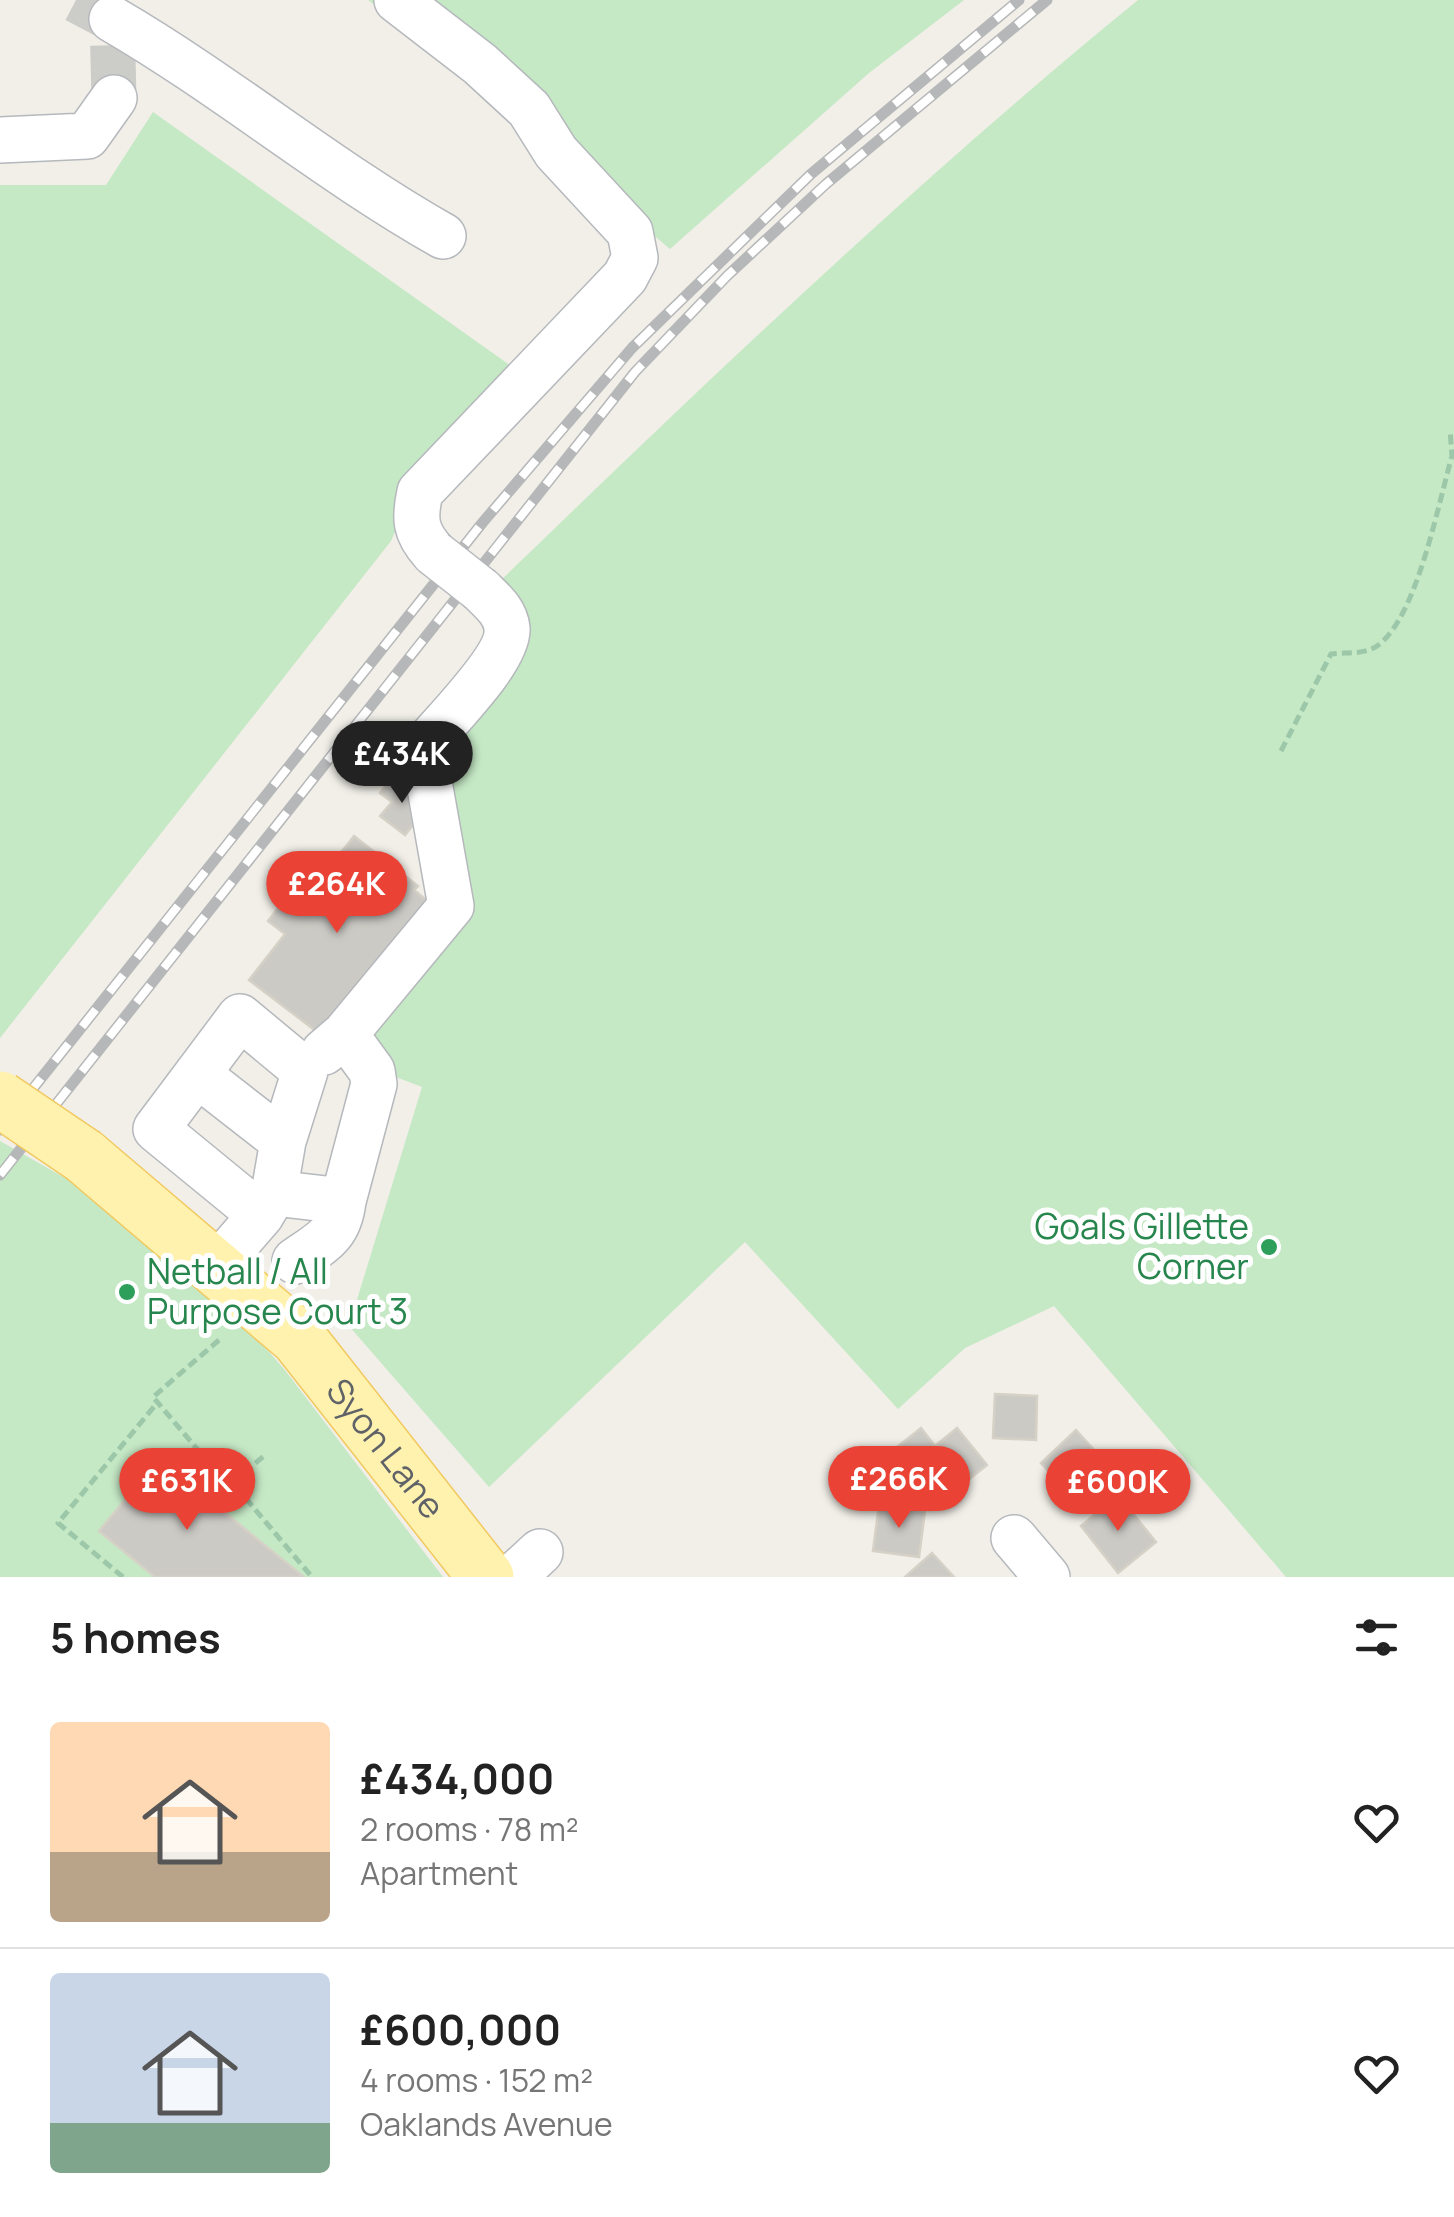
<!DOCTYPE html>
<html lang="en">
<head>
<meta charset="utf-8">
<style>
  body { margin:0; font-family:Manrope,sans-serif; background:#f6f6f6; color:#222; height:100vh; display:flex; flex-direction:column; font-size:38px; white-space:nowrap }
  * { box-sizing:border-box; margin:0 }
  p { font-size:32px; color:#767676 }
  .icon { flex:none; width:55px; height:55px; fill:none; stroke:currentColor; stroke-width:2; stroke-linecap:round; stroke-linejoin:round }
  .map { position:relative; height:1577px; overflow:hidden }
  .side { display:flex; flex-direction:column; background:#fff; flex:1 }
  .side>* { flex:none }
  .price { position:absolute; translate:-50% -85px; padding:0 22px; border-radius:35px; background:#ea4335; color:#fff; font-size:32px; line-height:65px; filter:drop-shadow(0 2px 5px #0008) }
  .price::after { content:''; position:absolute; left:50%; top:60px; width:30px; height:22px; margin-left:-15px; background:inherit; clip-path:polygon(0 0,100% 0,50% 100%) }
  .price.on { background:#222; color:#fff }
  ul { padding:0; list-style:none }
  li { display:flex; align-items:center; gap:30px; height:250px; padding:0 50px }
  li+li { border-top:2px solid #e0e0e0 }
  li span { display:grid; place-items:center; flex:none; width:280px; height:200px; border-radius:10px; color:#555 }
  li>.icon { margin-inline-start:auto }
  span .icon { width:120px; height:120px; fill:#fffc; stroke-width:1 }
  li b { font-size:42px }
  h2 { display:flex; justify-content:space-between; align-items:center; height:120px; padding:0 50px; font-size:42px }
  .map>svg:first-child { display:block }
</style>
</head>
<body>
<div class="map">
<svg width="1454" height="1577" viewBox="0 0 1454 1577">
  <rect width="100%" height="100%" fill="#f1efe8"/>
  <path fill="#c5e8c5" d="M 368,0 L 964,0 L 869,73 L 670,249 L 417,36 Z
    M 1138,0 L 1454,0 L 1454,1577 L 1286,1577 L 1054,1306 L 965,1348 L 898,1409 L 745,1242 L 489,1487 L 349,1326 L 422,1087 L 383,1072 L 368,1034 L 462,903 L 429,751 L 523,640 L 497,584 C 705,383 914,183 1138,0 Z
    M 153,112 L 518,371 L 421,472 L 391,541 L 0,1038 L 0,185 L 106,185 Z
    M 0,1141 L 81,1187 L 214,1289 L 284,1369 L 443,1577 L 0,1577 Z"/>
  <path fill="#cccac5" stroke="#d6d1c6" stroke-width="2.5" d="M 393,776 L 419,796 L 426,809 L 405,835 L 380,816 L 392,802 L 380,793 Z
    M 354,836 L 418,886 L 414,890 L 430,903 L 325,1038 L 249,980 L 285,934 L 268,921 L 315,860 L 341,880 L 353,866 L 339,855 Z
    M 995,1394 L 1037,1396 L 1036,1440 L 993,1438 Z
    M 921,1428 L 935,1446 L 957,1428 L 987,1465 L 930,1510 L 886,1456 Z
    M 1076,1430 L 1116,1474 L 1081,1506 L 1041,1463 Z
    M 159,1459 L 304,1577 L 155,1577 L 99,1531 Z
    M 1118,1495 L 1156,1542 L 1118,1573 L 1081,1526 Z
    M 879,1505 L 925,1511 L 919,1557 L 873,1551 Z
    M 932,1553 L 954,1577 L 905,1577 Z"/>
  <g fill="none" stroke-linecap="round" stroke-linejoin="round">
    <path stroke="#ccccc8" stroke-width="45" stroke-dasharray="45 22" stroke-linecap="butt" d="M 76,0 L 112,19 L 114,98"/>
    <defs>
      <path id="minor" d="M 397,0 L 480,64 L 529,109 L 556,152 L 630,232 L 635,258 L 625,277 L 420,492 C 414,519 415,532 434,553
        M 112,19 C 227,86 328,171 443,236
        M 0,140 L 87,136 L 114,98
        M 345,1034 L 451,906 L 423,748 C 443,723 510,658 507,628 C 505,611 492,601 481,590
        M 197,1074 L 283,1141
        M 274,1193 L 343,1201 L 374,1084 L 372,1071 L 345,1034 L 324,1052
        M 295,1261 C 322,1242 339,1236 343,1201
        M 217,1266 L 261,1215 L 274,1193 L 283,1141 L 305,1071 L 240,1017 L 156,1129 L 261,1215
        M 1014,1538 L 1047,1577
        M 513,1577 L 540,1552"/>
      <g id="major">
        <path id="s1" d="M 84,1156 L 298,1338 L 486,1577"/>
      </g>
    </defs>
    <use href="#minor" stroke="#b5b8bc" stroke-width="48"/>
    <use href="#major" stroke="#f2c960" stroke-width="58"/>
    <path stroke="#9cc7a9" stroke-width="5" stroke-dasharray="10 5" stroke-linecap="butt" d="M 1281,751 L 1331,654 C 1346,652 1364,655 1377,646 C 1417,618 1438,504 1452,456 L 1450,430
      M 219,1340 L 153,1397 L 215,1470 L 232,1482 L 312,1577
      M 232,1482 L 264,1456
      M 123,1577 L 58,1523 L 157,1403"/>
    <use href="#minor" stroke="#fff" stroke-width="45"/>
    <use href="#major" stroke="#fff2af" stroke-width="55"/>
    <defs>
      <path id="rail" d="M 0,1130 L 483,522 L 632,348 L 811,174 L 1019,0
        M 0,1175 L 635,372 L 727,276 L 826,184 L 1047,0"/>
    </defs>
    <use href="#rail" stroke="#b6b7b8" stroke-width="11"/>
    <use href="#rail" stroke="#fff" stroke-width="8" stroke-dasharray="22" stroke-linecap="butt"/>
    <defs>
      <path id="minor-bridge" d="M 434,553 L 481,590"/>
      <path id="major-bridge" d="M 0,1099 L 84,1156"/>
    </defs>
    <use href="#minor-bridge" stroke="#b5b8bc" stroke-width="48" stroke-linecap="butt"/>
    <use href="#major-bridge" stroke="#f2c960" stroke-width="58" stroke-linecap="butt"/>
    <use href="#minor-bridge" stroke="#fff" stroke-width="45"/>
    <use href="#major-bridge" stroke="#fff2af" stroke-width="55"/>
  </g>
  <g fill="#2e9e5b" stroke="#fff" stroke-width="4">
    <circle cx="1269" cy="1247" r="10"/>
    <circle cx="127" cy="1292" r="10"/>
  </g>
  <g text-anchor="middle" stroke-width="10" stroke-linejoin="round" paint-order="stroke">
    <g font-size="35" fill="#27864d" stroke="#fff" text-anchor="end">
      <text x="1249" y="1239">Goals Gillette<tspan x="1249" dy="40">Corner</tspan></text>
      <text x="147" y="1284" text-anchor="start">Netball / All<tspan x="147" dy="40">Purpose Court 3</tspan></text>
    </g>
    <g font-size="35" fill="#5f6368" stroke="#fff">
      <text dy="12" stroke="none"><textPath href="#s1" startOffset="422">Syon Lane</textPath></text>
    </g>
  </g>
</svg>
<b class="price on" style="left:402px;top:806px">£434K</b>
<b class="price" style="left:337px;top:936px">£264K</b>
<b class="price" style="left:899px;top:1531px">£266K</b>
<b class="price" style="left:187px;top:1533px">£631K</b>
<b class="price" style="left:1118px;top:1534px">£600K</b>
</div>
<section class="side">
<h2>5 homes<svg class="icon" aria-label="filters" viewBox="0 0 24 24"><path d="M4 7h16M4 17h16"/><circle cx="9" cy="7" r="2"/><circle cx="15" cy="17" r="2"/></svg></h2>
<ul>
<li><span style="background:linear-gradient(#ffd9b3 65%,#b9a48a 0)"><svg class="icon" aria-label="home" viewBox="0 0 24 24"><path d="M3 11l9-7 9 7M6 9v11h12V9"/></svg></span><div><b>£434,000</b><p>2 rooms · 78 m²</p><p>Apartment</p></div><svg class="icon" aria-label="heart" viewBox="0 0 24 24"><path d="M12 20l-8-8c-3-5 5-10 8-4 3-6 11-1 8 4z"/></svg></li>
<li><span style="background:linear-gradient(#c9d6e8 75%,#7fa58c 0)"><svg class="icon" aria-label="home" viewBox="0 0 24 24"><path d="M3 11l9-7 9 7M6 9v11h12V9"/></svg></span><div><b>£600,000</b><p>4 rooms · 152 m²</p><p>Oaklands Avenue</p></div><svg class="icon" aria-label="heart" viewBox="0 0 24 24"><path d="M12 20l-8-8c-3-5 5-10 8-4 3-6 11-1 8 4z"/></svg></li>
</ul>
</section>
</body>
</html>
